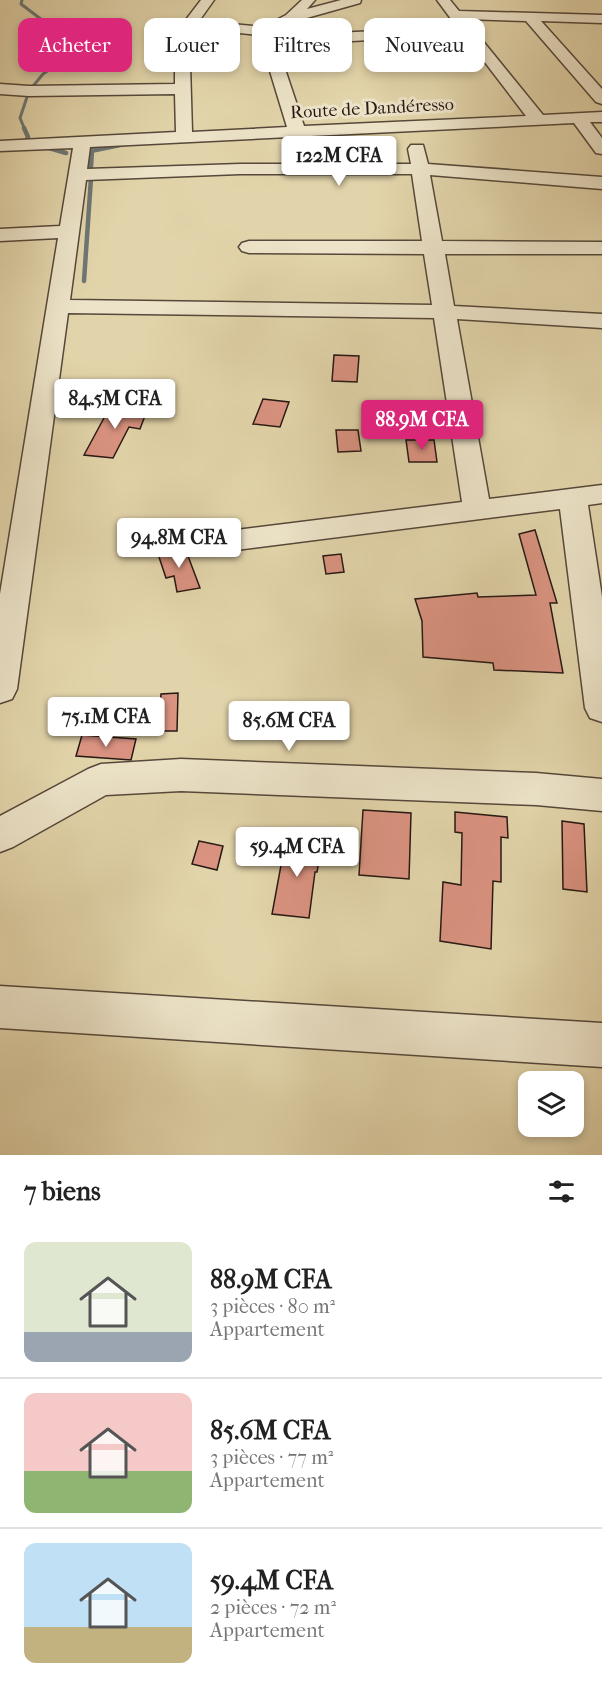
<!DOCTYPE html>
<html lang="fr">
<head>
<meta charset="utf-8">
<style>
  body { margin:0; font-family:"IM FELL French Canon",serif; background:#f6f6f6; color:#222; height:100vh; display:flex; flex-direction:column; font-size:22px; white-space:nowrap }
  * { box-sizing:border-box; margin:0 }
  p { font-size:20px; color:#767676 }
  .icon { flex:none; width:33px; height:33px; fill:none; stroke:currentColor; stroke-width:2; stroke-linecap:round; stroke-linejoin:round }
  .map { position:relative; height:1155px; overflow:hidden }
  .details { display:flex; flex-direction:column; background:#fff; flex:1 }
  .details>* { flex:none }
  .top-card { position:absolute; left:18px; top:18px; width:567px; height:54px; display:flex; gap:12px }
  .controls { position:absolute; left:518px; top:1071px; display:grid; gap:12px }
  .controls a { display:grid; place-items:center; width:66px; height:66px; border-radius:12px; background:#fff; box-shadow:0 3px 9px #0003; font-size:30px }
  .price { position:absolute; translate:-50% -51px; padding:0 14px; border-radius:6px; background:#fff; color:#222; font-size:20px; line-height:39px; filter:drop-shadow(0 2px 3px #0008) }
  .price::after { content:''; position:absolute; left:50%; top:36px; width:18px; height:14px; margin-left:-9px; background:inherit; clip-path:polygon(0 0,100% 0,50% 100%) }
  .price.current { background:#db2777; color:#fff }
  ul { padding:0; list-style:none }
  li { display:flex; align-items:center; gap:18px; height:150px; padding:0 24px }
  li+li { border-top:2px solid #e0e0e0 }
  li span { display:grid; place-items:center; flex:none; width:168px; height:120px; border-radius:12px; color:#555 }
  li>.icon { margin-inline-start:auto }
  span .icon { width:72px; height:72px; fill:#fffc; stroke-width:1 }
  li b { font-size:26px }
  h2 { display:flex; justify-content:space-between; align-items:center; height:72px; padding:0 24px; font-size:26px }
  .chip { padding:0 21px; border-radius:12px; background:#fff; box-shadow:0 3px 9px #0003; font-size:21px; line-height:54px }
  .chip.current { background:#db2777; color:#fff }
  .map>svg:first-child { display:block }
</style>
</head>
<body>
<div class="map">
<svg width="602" height="1155" viewBox="0 0 602 1155">
  <rect width="100%" height="100%" fill="#e2d4aa"/>
  <filter id="stains"><feTurbulence type="fractalNoise" baseFrequency=".00333" numOctaves="4"/><feColorMatrix values="0 0 0 0 .2 0 0 0 0 .09 0 0 0 0 .02 0 0 0 .5 -.17"/></filter>
  <radialGradient id="worn" r=".72"><stop offset=".6" stop-color="#630" stop-opacity="0"/><stop offset="1" stop-color="#630" stop-opacity=".3"/></radialGradient>
  <g fill="none" stroke-linecap="round" stroke-linejoin="round">
    <path stroke="#6d7775" stroke-width="3" d="M 22,0 L 21,4 L 50,26 L 41,34 L 54,41 L 80,48 L 43,74 L 29,91 L 20,118 L 25,130"/>
    <path stroke="#6d7775" stroke-width="4.5" d="M 24,128 L 28,137 L 25,143
      M 49,148 L 66,153
      M 86,152 L 125,144
      M 91,167 L 92,150
      M 84,281 L 91,178"/>
  </g>
  <path fill="#da9381" stroke="#271914" stroke-width="1.5" d="M 334,355 L 359,356 L 357,382 L 332,381 Z
    M 263,399 L 289,402 L 280,427 L 253,424 Z
    M 111,405 L 148,408 L 140,429 L 129,427 L 113,458 L 84,455 Z
    M 336,430 L 358,430 L 361,451 L 338,452 Z
    M 406,440 L 434,440 L 437,462 L 409,462 Z
    M 535,530 L 557,603 L 550,603 L 563,673 L 494,670 L 493,663 L 423,657 L 422,621 L 415,599 L 477,593 L 478,597 L 536,595 L 519,534 Z
    M 185,548 L 200,588 L 177,592 L 174,576 L 166,578 L 158,554 Z
    M 341,554 L 344,572 L 326,574 L 323,556 Z
    M 178,693 L 177,731 L 158,731 L 161,694 Z
    M 82,735 L 136,739 L 131,760 L 76,756 Z
    M 363,810 L 411,813 L 409,879 L 359,875 Z
    M 455,812 L 507,817 L 508,838 L 501,837 L 501,882 L 493,881 L 491,949 L 440,941 L 443,882 L 461,885 L 462,833 L 455,832 Z
    M 562,821 L 584,824 L 587,892 L 563,889 Z
    M 286,838 L 322,844 L 317,872 L 315,872 L 309,918 L 272,914 Z
    M 199,841 L 223,846 L 217,870 L 192,864 Z"/>
  <g fill="none" stroke-linecap="round" stroke-linejoin="round">
    <defs>
      <path id="minor" d="M 201,0 L 214,0 L 199,21 L 263,27 L 286,15 L 302,0 L 315,0 L 307,9 L 341,0 L 361,0 L 360,3 L 296,21 L 272,33 L 274,36 L 457,27 L 437,0 L 450,0 L 459,11 L 602,15 L 602,23 L 541,21 L 602,89 L 602,104 L 596,102 L 526,21 L 465,19 L 543,115 L 602,112 L 602,122 L 590,122 L 602,138 L 602,154 L 596,153 L 574,123 L 90,147 L 87,169 L 240,164 L 411,164 L 408,149 L 411,145 L 423,145 L 428,164 L 602,177 L 602,189 L 430,175 L 442,241 L 602,242 L 602,254 L 445,254 L 454,306 L 602,314 L 602,328 L 457,319 L 489,499 L 602,485 L 602,503 L 588,505 L 602,597 L 602,722 L 590,718 L 585,708 L 560,509 L 236,550 L 226,547 L 222,540 L 226,533 L 236,530 L 462,502 L 434,318 L 68,313 L 17,689 L 12,699 L 0,703 L 0,594 L 58,238 L 0,241 L 0,229 L 60,226 L 73,148 L 0,151 L 0,141 L 176,132 L 175,94 L 29,96 L 0,94 L 0,84 L 29,86 L 175,84 L 175,28 L 185,21 ZM 192,28 L 259,35 L 287,127 L 192,132 L 189,30 ZM 464,35 L 526,116 L 304,126 L 277,45 ZM 240,174 L 412,174 L 422,241 L 249,241 L 242,243 L 239,247 L 242,251 L 249,253 L 424,254 L 432,305 L 70,300 L 86,180 Z
        M 181,759 L 536,773 L 602,779 L 602,811 L 536,805 L 181,791 L 106,795 L 13,847 L 0,852 L 0,816 L 88,769 L 101,764 Z
        M 0,986 L 602,1023 L 602,1067 L 0,1028 Z"/>
    </defs>
    <use href="#minor" stroke="#56483a" stroke-width="3"/>
    <use href="#minor" fill="#ece3c8" fill-rule="evenodd"/>
  </g>
  <g text-anchor="middle" stroke-width="6" stroke-linejoin="round" paint-order="stroke">
    <g font-size="18" fill="#271914" stroke="#ece3c8">
      <text transform="translate(372 108) rotate(-3)" y="6">Route de Dandéresso</text>
    </g>
  </g>
  <rect width="100%" height="100%" filter="url(#stains)"/>
  <rect width="100%" height="100%" fill="url(#worn)"/>
</svg>
<div class="controls">
<a><svg class="icon" aria-label="layers" viewBox="0 0 24 24"><path d="M12 4l9 5-9 5-9-5zM3 14l9 5 9-5"/></svg></a>
</div>
<b class="price" style="left:339px;top:187px">122M CFA</b>
<b class="price" style="left:115px;top:430px">84.5M CFA</b>
<b class="price current" style="left:422px;top:451px">88.9M CFA</b>
<b class="price" style="left:179px;top:569px">94.8M CFA</b>
<b class="price" style="left:106px;top:748px">75.1M CFA</b>
<b class="price" style="left:289px;top:752px">85.6M CFA</b>
<b class="price" style="left:297px;top:878px">59.4M CFA</b>
<div class="top-card">
<a class="chip current">Acheter</a>
<a class="chip">Louer</a>
<a class="chip">Filtres</a>
<a class="chip">Nouveau</a>
</div>
</div>
<section class="details">
<h2>7 biens<svg class="icon" aria-label="filters" viewBox="0 0 24 24"><path d="M4 7h16M4 17h16"/><circle cx="9" cy="7" r="2"/><circle cx="15" cy="17" r="2"/></svg></h2>
<ul>
<li><span style="background:linear-gradient(#dfe7d0 75%,#9aa5b1 0)"><svg class="icon" aria-label="home" viewBox="0 0 24 24"><path d="M3 11l9-7 9 7M6 9v11h12V9"/></svg></span><div><b>88.9M CFA</b><p>3 pièces · 80 m²</p><p>Appartement</p></div></li>
<li><span style="background:linear-gradient(#f6c9c9 65%,#8fb573 0)"><svg class="icon" aria-label="home" viewBox="0 0 24 24"><path d="M3 11l9-7 9 7M6 9v11h12V9"/></svg></span><div><b>85.6M CFA</b><p>3 pièces · 77 m²</p><p>Appartement</p></div></li>
<li><span style="background:linear-gradient(#bfe0f5 70%,#c2b280 0)"><svg class="icon" aria-label="home" viewBox="0 0 24 24"><path d="M3 11l9-7 9 7M6 9v11h12V9"/></svg></span><div><b>59.4M CFA</b><p>2 pièces · 72 m²</p><p>Appartement</p></div></li>
</ul>
</section>
</body>
</html>
